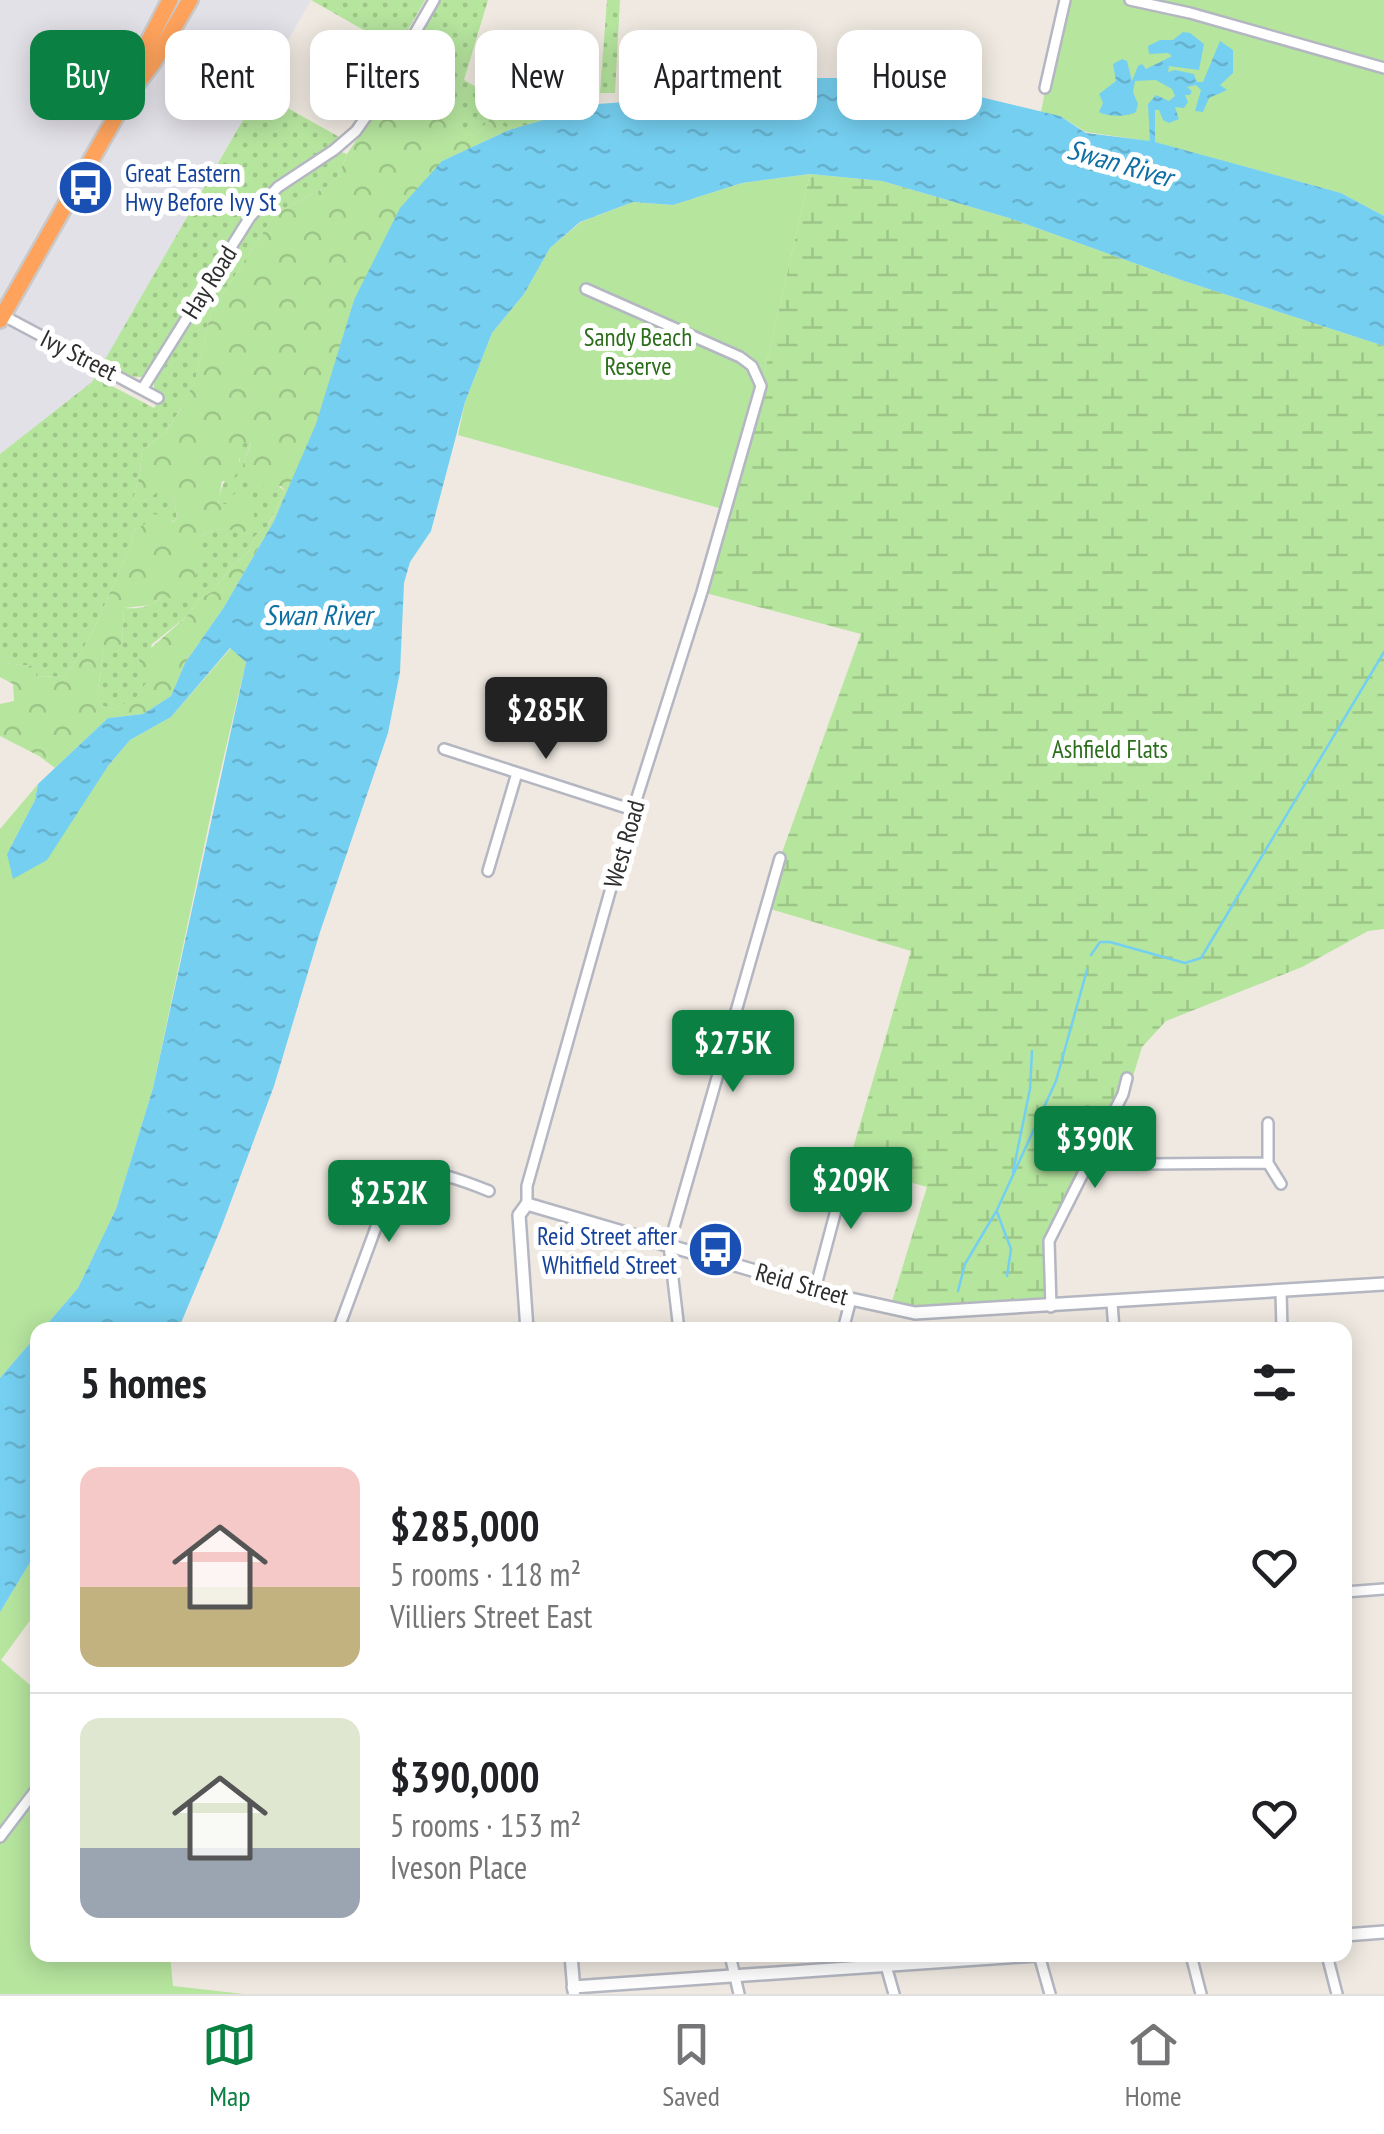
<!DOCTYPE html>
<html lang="en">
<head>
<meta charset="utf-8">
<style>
  body { margin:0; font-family:"PT Sans Narrow",sans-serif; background:#f2f2f2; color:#202124; height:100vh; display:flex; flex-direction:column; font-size:38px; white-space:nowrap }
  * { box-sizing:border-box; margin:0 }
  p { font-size:32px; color:#757577 }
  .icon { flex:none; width:55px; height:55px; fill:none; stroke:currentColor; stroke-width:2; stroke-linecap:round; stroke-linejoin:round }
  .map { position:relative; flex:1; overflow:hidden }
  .drawer { position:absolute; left:30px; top:1322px; width:1322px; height:640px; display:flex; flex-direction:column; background:#fff; border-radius:20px; box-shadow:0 5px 25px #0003 }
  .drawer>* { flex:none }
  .banner { position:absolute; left:30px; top:30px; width:1325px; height:90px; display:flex; gap:20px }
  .price { position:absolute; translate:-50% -85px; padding:0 22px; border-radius:10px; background:#0b8043; color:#fff; font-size:32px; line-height:65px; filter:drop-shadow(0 2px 5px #0008) }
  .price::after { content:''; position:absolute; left:50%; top:60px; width:30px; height:22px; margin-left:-15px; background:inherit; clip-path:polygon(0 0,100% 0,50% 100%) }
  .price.selected { background:#222; color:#fff }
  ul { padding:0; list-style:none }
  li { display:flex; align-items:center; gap:30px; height:250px; padding:0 50px }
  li+li { border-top:2px solid #e0e0e0 }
  li span { display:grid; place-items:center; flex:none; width:280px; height:200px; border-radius:20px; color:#555 }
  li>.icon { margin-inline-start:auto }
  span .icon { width:120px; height:120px; fill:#fffc; stroke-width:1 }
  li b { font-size:42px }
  h2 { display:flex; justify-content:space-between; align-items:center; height:120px; padding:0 50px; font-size:42px }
  .pill { padding:0 35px; border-radius:20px; background:#fff; box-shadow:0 5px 25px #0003; font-size:35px; line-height:90px }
  .pill.selected { background:#0b8043; color:#fff }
  .tabs { display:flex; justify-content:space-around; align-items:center; height:140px; border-top:2px solid #e0e0e0; background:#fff; font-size:28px; color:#757577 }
  .tabs a { display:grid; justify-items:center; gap:5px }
  .tabs .selected { color:#0b8043 }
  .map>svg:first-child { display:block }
</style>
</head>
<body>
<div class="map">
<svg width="1384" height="1994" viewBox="0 0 1384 1994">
  <defs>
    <pattern id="grass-dots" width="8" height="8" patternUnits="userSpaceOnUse" patternTransform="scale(2.5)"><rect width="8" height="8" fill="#b6e59e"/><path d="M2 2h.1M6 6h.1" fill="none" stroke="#9dc588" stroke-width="1.8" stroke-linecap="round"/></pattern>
    <pattern id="forest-crowns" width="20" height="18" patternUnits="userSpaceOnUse" patternTransform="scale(2.5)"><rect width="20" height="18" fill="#b6e59e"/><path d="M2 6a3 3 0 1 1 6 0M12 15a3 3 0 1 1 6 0" fill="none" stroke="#9dc588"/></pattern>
    <pattern id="wetland-marsh" width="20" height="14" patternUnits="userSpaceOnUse" patternTransform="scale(2.5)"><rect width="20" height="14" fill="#b6e59e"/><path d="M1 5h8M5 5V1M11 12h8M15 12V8" fill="none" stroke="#9dc588"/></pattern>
    <pattern id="water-ripples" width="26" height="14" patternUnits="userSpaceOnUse" patternTransform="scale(2.5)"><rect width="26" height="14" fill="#75cff0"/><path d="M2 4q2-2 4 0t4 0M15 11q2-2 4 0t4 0" fill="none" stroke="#66b2ce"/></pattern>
  </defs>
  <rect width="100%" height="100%" fill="#efe9e1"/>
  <path fill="#e3e1e8" d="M 0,0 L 311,0 L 93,382 L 0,454 Z"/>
  <path fill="url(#grass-dots)" d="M 311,0 L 425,0 L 397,49 Z
    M 439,0 L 488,0 L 464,80 L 478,88 L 598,104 L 509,130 L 492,117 L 478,132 L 468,136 L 437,103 C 423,108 410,106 395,109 C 385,112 383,118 372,117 L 410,56 Z
    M 607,0 L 620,0 L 615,93 L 600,93 Z
    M 259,92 L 341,138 L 273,184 L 256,201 L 142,377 L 126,376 L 103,363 Z
    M 339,151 L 347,154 L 338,176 L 328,186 L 275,214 L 211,312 L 195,381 L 183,405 L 165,433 L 142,450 L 140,473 L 132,505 L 144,502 L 163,487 L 174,498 L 177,519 C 163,527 147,521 133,531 C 132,551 124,560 117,576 C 102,611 88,647 64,677 L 36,676 L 36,666 L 0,663 L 0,454 L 92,382 L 99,371 L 105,376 L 106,383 L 154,408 L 162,397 L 154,391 L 154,374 L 243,236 L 283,189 Z
    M 247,440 L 251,442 L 244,462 L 285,491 L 268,526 L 255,536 L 249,551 L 232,566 L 212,592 L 199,599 L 188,615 L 151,645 L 157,668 L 136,698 L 113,710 L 99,704 L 98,690 L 104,649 L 122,644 L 124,608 C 179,613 173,561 203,535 C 211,528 223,529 234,529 L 226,505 L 218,505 C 221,484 226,477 240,461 L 237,451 L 240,444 Z"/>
  <path fill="url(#forest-crowns)" fill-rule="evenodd" d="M 437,103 L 465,116 L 461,128 L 468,136 L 478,132 L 492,117 L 509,130 L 442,161 L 354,300 L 317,424 L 274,521 L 224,607 L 185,663 L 171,696 L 143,714 L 108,718 L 55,768 L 39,756 L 0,736 L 0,704 L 14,701 L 13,684 L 0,677 L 0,663 L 37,666 L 36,676 L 64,677 C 88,647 102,611 117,576 C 124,560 132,551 133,531 L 145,524 L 152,514 L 166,516 L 172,522 L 177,519 L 174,498 L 163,488 L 137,507 L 132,505 L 140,473 L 142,450 L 165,433 L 180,410 L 195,381 L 211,312 L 275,214 L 328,186 L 338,176 L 347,154 L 372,117 C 383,118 385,112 395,109 C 410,106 422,108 437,103 ZM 248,441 L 251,443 L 244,462 L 247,475 L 266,488 L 281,486 L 285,491 L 269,525 L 255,536 L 249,551 L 232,566 L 212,592 L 199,599 L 188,615 L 139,659 L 140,666 L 156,669 L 136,697 L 113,710 L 100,704 L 98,689 L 104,650 L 122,644 L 124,608 L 151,605 L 164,596 L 176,600 C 185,592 196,578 200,566 C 202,558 196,549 199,541 C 205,525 231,529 244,532 L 255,523 L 251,492 C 238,491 232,492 226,504 L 218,504 L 222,481 L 231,481 L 239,470 C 241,457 233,448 248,441 Z"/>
  <path fill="url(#wetland-marsh)" d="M 810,174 L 882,181 L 1009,218 L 1184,281 L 1384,346 L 1384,929 L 1368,931 L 1302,967 L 1166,1021 L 1142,1047 L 1127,1096 L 1052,1234 L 1054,1306 L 890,1308 L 927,1187 L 848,1165 L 911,951 L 767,908 L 780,858 L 861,634 L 702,592 L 759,396 Z"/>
  <path fill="#b6e59e" d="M 1063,0 L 1384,0 L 1384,216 L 1341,193 L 1154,142 L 1086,132 L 1060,116 L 1041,112 Z
    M 810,174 L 759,396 L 726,510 L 458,435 L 465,402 L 492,333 L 524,294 L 550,248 L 581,222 L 633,202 L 673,205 L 742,183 Z
    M 231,648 L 246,662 L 216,790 L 153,1088 L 116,1209 L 78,1288 L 42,1330 L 38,1330 L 37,1335 L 0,1378 L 0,829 L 38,784 L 35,800 L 7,854 L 108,766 L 130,740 L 171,717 Z
    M 37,1551 L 37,1611 L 1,1660 L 37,1691 L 38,1955 L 170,1955 L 173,1986 L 244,1994 L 0,1994 L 0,1612 Z"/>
  <path fill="url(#water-ripples)" d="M 1183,32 L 1190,33 L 1204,44 L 1199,70 L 1169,66 L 1168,72 L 1175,70 L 1194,74 L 1197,82 L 1203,82 L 1220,41 L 1233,50 L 1233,73 L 1220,85 L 1227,90 L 1209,98 L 1203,112 L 1195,111 L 1201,90 L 1196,85 L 1187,87 L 1192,91 L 1190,95 L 1185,95 L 1188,102 L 1184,108 L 1175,107 L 1179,119 L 1169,123 L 1163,120 L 1159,110 L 1155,110 L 1155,142 L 1341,193 L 1384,216 L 1384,346 L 1184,281 L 1009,218 L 882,181 L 810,174 L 742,183 L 673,205 L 633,202 L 580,222 L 550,248 L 524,294 L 492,333 L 465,402 L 431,531 L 410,562 L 404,583 L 400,672 L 388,733 L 320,932 L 274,1086 L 221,1228 L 178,1330 L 42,1330 L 78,1288 L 116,1209 L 153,1088 L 246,662 L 230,648 L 171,717 L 130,740 L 108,766 L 47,860 L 13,879 L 7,854 L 35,800 L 38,784 L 108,718 L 143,714 L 171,696 L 185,663 L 224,607 L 274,521 L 316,424 L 354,300 L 400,208 L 442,161 L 509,130 L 598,104 L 679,98 L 763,78 L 851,78 L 918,82 L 1060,116 L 1086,133 L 1150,141 L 1148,104 L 1156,95 L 1169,101 L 1175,96 L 1172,89 L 1156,80 L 1135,81 L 1133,92 L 1138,104 L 1136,112 C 1127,117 1108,117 1099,112 L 1103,103 L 1099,94 L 1116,81 L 1113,64 L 1122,59 L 1127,61 L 1132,81 L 1138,66 L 1142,64 L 1146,69 L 1172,56 L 1168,53 L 1149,54 L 1148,46 L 1160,40 L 1173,40 Z
    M 37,1335 L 37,1551 L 0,1612 L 0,1378 Z"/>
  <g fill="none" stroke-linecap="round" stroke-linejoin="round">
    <path stroke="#75cff0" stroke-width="2.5" d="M 1091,955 L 1100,942 L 1110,942 L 1185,963 L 1201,958 L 1384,652
      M 1013,1172 L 1030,1089 L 1032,1051
      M 997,1212 L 1011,1249 L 1007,1276
      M 958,1291 L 965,1264 L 997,1210 L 1056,1081 L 1087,970"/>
    <defs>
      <path id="street" d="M 1130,0 L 1190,13 L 1384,68
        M 1045,88 L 1065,0
        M 2,315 L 158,398
        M 143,388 L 250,217 L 278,187 L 334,150 L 356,131 L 370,111 L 434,0
        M 444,749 L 633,810
        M 488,871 L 517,773
        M 1100,1140 L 1147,1164 L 1268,1163 L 1281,1184
        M 1268,1163 L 1268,1123
        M 527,1204 L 527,1186 L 633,810 L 702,592 L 761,386 L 752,366 L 740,357 L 586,289
        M 815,1289 L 848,1165
        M 1281,1291 L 1282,1330
        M 1112,1303 L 1114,1330
        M 1051,1307 L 1049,1241 L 1123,1094 L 1127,1078
        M 338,1330 L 395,1176 C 415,1161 467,1182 489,1191
        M 679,1330 L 669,1245 L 780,858
        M 843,1330 L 851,1299
        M 1345,1592 L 1384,1589
        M 0,1837 L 38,1787
        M 730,1955 L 739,1994
        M 883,1955 L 894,1994
        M 1039,1955 L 1050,1994
        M 1191,1955 L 1201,1994
        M 1327,1955 L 1337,1994"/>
      <path id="secondary" d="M 527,1330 L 519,1215 L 527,1204 L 851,1299 L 915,1313 L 1384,1284
        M 1345,1935 L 1384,1932
        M 571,1955 L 574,1991
        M 573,1987 L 1036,1955"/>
      <path id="highway" d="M 134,79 L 144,50 L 170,0
        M 0,320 L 127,97 L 153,63 L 190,0"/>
    </defs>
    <use href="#street" stroke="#b4b7c1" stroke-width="14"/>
    <use href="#secondary" stroke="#b4b7c1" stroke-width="16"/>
    <use href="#highway" stroke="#c9c9c9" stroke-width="20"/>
    <use href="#street" stroke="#fff" stroke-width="9"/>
    <use href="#secondary" stroke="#fff" stroke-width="11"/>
    <use href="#highway" stroke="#ffa35c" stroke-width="15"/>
  </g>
  <defs>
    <symbol id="bus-disc" viewBox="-11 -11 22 22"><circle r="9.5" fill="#1a4fb4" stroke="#fff"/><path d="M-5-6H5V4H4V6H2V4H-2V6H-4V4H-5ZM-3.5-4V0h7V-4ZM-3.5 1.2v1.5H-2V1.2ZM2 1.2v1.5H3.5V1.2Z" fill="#fff"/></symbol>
  </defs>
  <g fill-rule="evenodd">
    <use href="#bus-disc" x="54" y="156" width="63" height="63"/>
    <use href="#bus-disc" x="684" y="1218" width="63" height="63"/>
  </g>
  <g text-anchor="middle" stroke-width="10" stroke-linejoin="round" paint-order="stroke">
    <g font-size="25" fill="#164399" stroke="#fff" text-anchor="start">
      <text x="125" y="182">Great Eastern<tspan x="125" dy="29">Hwy Before Ivy St</tspan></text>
      <text x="677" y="1245" text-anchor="end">Reid Street after<tspan x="677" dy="29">Whitfield Street</tspan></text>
    </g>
    <g font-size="25" fill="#2e2e2e" stroke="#fff">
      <text transform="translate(209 282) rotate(-58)" y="9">Hay Road</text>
      <text transform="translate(79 355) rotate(27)" y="9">Ivy Street</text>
      <text transform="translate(624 844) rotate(-74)" y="9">West Road</text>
      <text transform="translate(802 1284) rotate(16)" y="9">Reid Street</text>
    </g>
    <g font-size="25" fill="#2c6e1b" stroke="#fff">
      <text x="638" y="346">Sandy Beach<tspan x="638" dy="29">Reserve</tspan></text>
      <text x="1110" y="758">Ashfield Flats</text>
    </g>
    <g font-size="28" font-style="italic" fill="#0d6fa3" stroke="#fff">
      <text transform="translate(1120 163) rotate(16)" y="10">Swan River</text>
      <text x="318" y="625">Swan River</text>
    </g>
  </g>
</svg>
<b class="price selected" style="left:546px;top:762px">$285K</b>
<b class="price" style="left:733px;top:1095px">$275K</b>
<b class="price" style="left:1095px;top:1191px">$390K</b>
<b class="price" style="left:851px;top:1232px">$209K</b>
<b class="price" style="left:389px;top:1245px">$252K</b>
<div class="banner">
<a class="pill selected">Buy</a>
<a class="pill">Rent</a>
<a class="pill">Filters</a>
<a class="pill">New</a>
<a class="pill">Apartment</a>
<a class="pill">House</a>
</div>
<section class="drawer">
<h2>5 homes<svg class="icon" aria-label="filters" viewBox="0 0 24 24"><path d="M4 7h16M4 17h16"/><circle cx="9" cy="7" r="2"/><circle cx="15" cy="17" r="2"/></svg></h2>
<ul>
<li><span style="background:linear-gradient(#f6c9c9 60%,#c2b280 0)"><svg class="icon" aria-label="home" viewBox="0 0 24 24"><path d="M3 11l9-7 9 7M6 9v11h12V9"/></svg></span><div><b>$285,000</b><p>5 rooms · 118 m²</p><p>Villiers Street East</p></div><svg class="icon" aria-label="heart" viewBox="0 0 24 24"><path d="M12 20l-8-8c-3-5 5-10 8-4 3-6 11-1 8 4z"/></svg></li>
<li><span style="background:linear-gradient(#dfe7d0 65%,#9aa5b1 0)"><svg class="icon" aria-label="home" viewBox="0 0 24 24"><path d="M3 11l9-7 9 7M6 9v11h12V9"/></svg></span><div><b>$390,000</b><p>5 rooms · 153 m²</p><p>Iveson Place</p></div><svg class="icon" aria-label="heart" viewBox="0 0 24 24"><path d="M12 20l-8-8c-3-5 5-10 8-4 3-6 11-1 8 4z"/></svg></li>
</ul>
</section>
</div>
<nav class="tabs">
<a class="selected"><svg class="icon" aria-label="map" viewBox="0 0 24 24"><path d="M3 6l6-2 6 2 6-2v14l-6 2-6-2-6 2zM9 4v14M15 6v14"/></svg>Map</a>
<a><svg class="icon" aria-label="saved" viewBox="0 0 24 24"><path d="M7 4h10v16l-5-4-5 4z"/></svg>Saved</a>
<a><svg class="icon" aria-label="home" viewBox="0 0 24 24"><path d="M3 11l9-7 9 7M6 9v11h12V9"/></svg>Home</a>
</nav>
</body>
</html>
